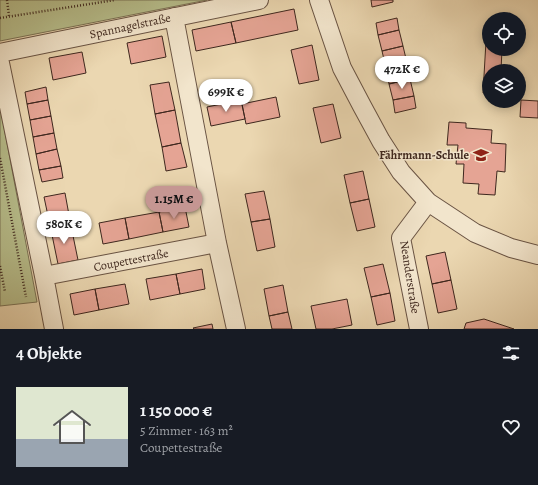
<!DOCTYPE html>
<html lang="de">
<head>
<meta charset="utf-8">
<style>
  body { margin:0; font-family:Alegreya,serif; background:#242831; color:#f1f3f6; height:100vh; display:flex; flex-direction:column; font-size:15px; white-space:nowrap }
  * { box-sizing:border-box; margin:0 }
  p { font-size:13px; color:#9ea1a6 }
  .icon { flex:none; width:22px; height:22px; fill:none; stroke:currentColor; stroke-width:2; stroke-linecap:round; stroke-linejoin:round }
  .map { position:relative; height:329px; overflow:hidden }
  .drawer { display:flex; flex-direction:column; background:#171b24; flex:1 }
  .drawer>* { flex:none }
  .tools { position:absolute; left:482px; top:12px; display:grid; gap:8px }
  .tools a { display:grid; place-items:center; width:44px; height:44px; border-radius:50%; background:#171b24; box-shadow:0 2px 10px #0003; font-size:20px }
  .price { position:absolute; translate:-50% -34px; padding:0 9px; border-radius:14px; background:#fff; color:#222; font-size:13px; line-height:26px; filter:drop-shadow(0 1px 2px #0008) }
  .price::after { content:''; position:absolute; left:50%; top:24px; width:12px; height:9px; margin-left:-6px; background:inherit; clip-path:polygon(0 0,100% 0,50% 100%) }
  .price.active { background:#c59692; color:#111 }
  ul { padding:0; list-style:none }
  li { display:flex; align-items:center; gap:12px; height:100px; padding:0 16px }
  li+li { border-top:1px solid #363941 }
  li span { display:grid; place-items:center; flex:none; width:112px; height:80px; border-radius:0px; color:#555 }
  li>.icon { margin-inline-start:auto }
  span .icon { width:48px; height:48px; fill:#fffc; stroke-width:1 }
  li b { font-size:17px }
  h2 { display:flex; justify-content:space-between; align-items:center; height:48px; padding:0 16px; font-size:17px }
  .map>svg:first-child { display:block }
</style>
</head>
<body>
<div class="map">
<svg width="538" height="329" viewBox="0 0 538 329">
  <rect width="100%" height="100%" fill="#ebd7b1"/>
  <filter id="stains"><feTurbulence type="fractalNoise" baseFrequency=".005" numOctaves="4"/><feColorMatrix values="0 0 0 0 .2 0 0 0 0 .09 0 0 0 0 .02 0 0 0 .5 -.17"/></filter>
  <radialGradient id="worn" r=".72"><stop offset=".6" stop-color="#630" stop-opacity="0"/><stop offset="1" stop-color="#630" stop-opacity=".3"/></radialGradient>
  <path fill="#b7be8c" stroke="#7a7255" d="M 0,0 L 207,0 L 0,41 Z
    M 0,106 L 37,302 L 0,306 Z"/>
  <path fill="#e5a494" stroke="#3e271e" d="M 371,0 L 393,0 L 393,2 L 372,7 Z
    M 294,9 L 298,30 L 236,43 L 231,22 Z
    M 397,18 L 399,30 L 378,35 L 376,23 Z
    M 231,22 L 236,43 L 196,51 L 192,30 Z
    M 399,30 L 403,46 L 382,51 L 378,35 Z
    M 162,36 L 166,57 L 131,64 L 127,43 Z
    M 486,41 L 489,41 L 489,49 L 502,49 L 501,71 L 489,71 L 489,93 L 483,93 Z
    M 312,45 L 319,80 L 299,84 L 291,50 Z
    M 403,46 L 407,63 L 386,68 L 382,51 Z
    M 82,52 L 86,73 L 53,80 L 49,58 Z
    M 407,63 L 410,79 L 389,84 L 386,68 Z
    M 410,79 L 414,96 L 393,100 L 389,84 Z
    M 169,82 L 175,110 L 155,114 L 150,85 Z
    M 46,87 L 48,100 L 27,104 L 25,92 Z
    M 414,96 L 416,108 L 395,113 L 393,100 Z
    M 276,97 L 280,117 L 246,124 L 242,104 Z
    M 48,100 L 51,116 L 30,120 L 27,104 Z
    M 241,100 L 245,119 L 211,126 L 207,107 Z
    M 521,100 L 538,101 L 538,118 L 520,117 Z
    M 333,104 L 341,138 L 321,143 L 313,108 Z
    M 175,110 L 181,143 L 162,147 L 155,114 Z
    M 51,116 L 54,133 L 33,137 L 30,120 Z
    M 449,122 L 466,123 L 466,128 L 492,130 L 491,143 L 506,144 L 505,172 L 497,171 L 495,195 L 478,194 L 479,184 L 463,183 L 464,164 L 456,164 L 458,145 L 447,145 Z
    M 54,133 L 57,149 L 36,154 L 33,137 Z
    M 181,143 L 187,167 L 166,171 L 162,147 Z
    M 57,149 L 61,166 L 39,170 L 36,154 Z
    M 61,166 L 63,178 L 42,182 L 39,170 Z
    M 363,171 L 369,199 L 350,203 L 344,175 Z
    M 264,191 L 270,219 L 251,222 L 245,194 Z
    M 65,193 L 71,226 L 51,230 L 44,197 Z
    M 369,199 L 375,227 L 357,231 L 350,203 Z
    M 185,207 L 189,227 L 163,232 L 159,212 Z
    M 159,212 L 163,232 L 129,239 L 125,218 Z
    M 125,218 L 129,239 L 103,244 L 99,223 Z
    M 270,219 L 275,247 L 257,251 L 251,222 Z
    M 71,226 L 78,260 L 58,264 L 51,230 Z
    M 445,252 L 451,280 L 432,284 L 426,256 Z
    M 383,264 L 390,293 L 371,297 L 364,268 Z
    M 202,269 L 205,289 L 180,294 L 176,274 Z
    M 176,274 L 180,294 L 150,300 L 146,279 Z
    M 451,280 L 457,309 L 438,313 L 432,284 Z
    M 125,284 L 129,304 L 99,310 L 95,289 Z
    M 283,285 L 288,312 L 269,316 L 264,289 Z
    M 95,289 L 99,310 L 74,315 L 70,294 Z
    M 390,293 L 395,321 L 377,325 L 371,297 Z
    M 347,299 L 352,325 L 332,329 L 316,329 L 311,306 Z
    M 288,312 L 292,329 L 272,329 L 269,316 Z
    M 484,319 L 514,329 L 464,329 L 466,323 Z
    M 212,324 L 213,329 L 194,329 L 193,328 Z"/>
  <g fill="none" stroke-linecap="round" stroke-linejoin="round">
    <defs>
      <path id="minor" d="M 319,0 L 342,68 L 362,106 L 381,141 L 401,172 L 428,202 L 475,233 L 511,248 L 538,255
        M 174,17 L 217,243 L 236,329
        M 0,53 L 259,0
        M 0,63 L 44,276 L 54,329
        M 44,276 L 217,243
        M 419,329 L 401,238 L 428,202"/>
    </defs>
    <use href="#minor" stroke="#695343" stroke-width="20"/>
    <path stroke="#3e271e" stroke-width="2.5" stroke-dasharray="1 2" stroke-linecap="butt" d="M 7,0 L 9,16
      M 0,18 L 115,0
      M 0,158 L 26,297
      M 0,266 L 5,292"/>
    <use href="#minor" stroke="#f2e5cc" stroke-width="18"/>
  </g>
  <defs>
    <symbol id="school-bare" viewBox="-9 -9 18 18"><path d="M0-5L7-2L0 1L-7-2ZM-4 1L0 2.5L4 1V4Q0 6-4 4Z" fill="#8f2418" stroke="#f2e5cc" stroke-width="2.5" paint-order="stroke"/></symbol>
  </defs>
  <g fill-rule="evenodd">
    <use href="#school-bare" x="470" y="144" width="22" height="22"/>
  </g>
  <g text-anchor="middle" stroke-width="3" stroke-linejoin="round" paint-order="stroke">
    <g font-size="12" fill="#3e271e" stroke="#f2e5cc">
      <text transform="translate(130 26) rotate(-12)" y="4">Spannagelstraße</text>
      <text transform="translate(131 260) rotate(-11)" y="4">Coupettestraße</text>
      <text transform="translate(410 277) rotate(81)" y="4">Neanderstraße</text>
    </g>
    <g font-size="12" font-weight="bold" fill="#3e271e" stroke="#f2e5cc" text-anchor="end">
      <text x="469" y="159">Fährmann-Schule</text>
    </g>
  </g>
  <rect width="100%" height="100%" filter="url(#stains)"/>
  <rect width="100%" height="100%" fill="url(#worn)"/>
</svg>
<div class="tools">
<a><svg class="icon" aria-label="locate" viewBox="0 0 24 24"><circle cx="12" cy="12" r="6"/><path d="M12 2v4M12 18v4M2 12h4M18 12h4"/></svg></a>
<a><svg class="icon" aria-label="layers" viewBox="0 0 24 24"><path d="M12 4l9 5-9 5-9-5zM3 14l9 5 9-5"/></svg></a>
</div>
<b class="price" style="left:402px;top:90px">472K €</b>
<b class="price" style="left:226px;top:113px">699K €</b>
<b class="price active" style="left:174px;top:220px">1.15M €</b>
<b class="price" style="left:64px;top:245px">580K €</b>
</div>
<section class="drawer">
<h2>4 Objekte<svg class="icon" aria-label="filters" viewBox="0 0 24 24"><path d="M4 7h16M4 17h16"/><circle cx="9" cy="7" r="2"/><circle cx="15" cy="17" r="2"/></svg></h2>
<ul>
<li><span style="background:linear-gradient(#dfe7d0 65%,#9aa5b1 0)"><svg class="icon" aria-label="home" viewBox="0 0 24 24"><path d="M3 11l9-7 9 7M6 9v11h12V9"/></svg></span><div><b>1 150 000 €</b><p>5 Zimmer · 163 m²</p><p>Coupettestraße</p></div><svg class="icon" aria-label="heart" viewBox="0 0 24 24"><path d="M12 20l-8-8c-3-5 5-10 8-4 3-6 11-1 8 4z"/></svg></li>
</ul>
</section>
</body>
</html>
